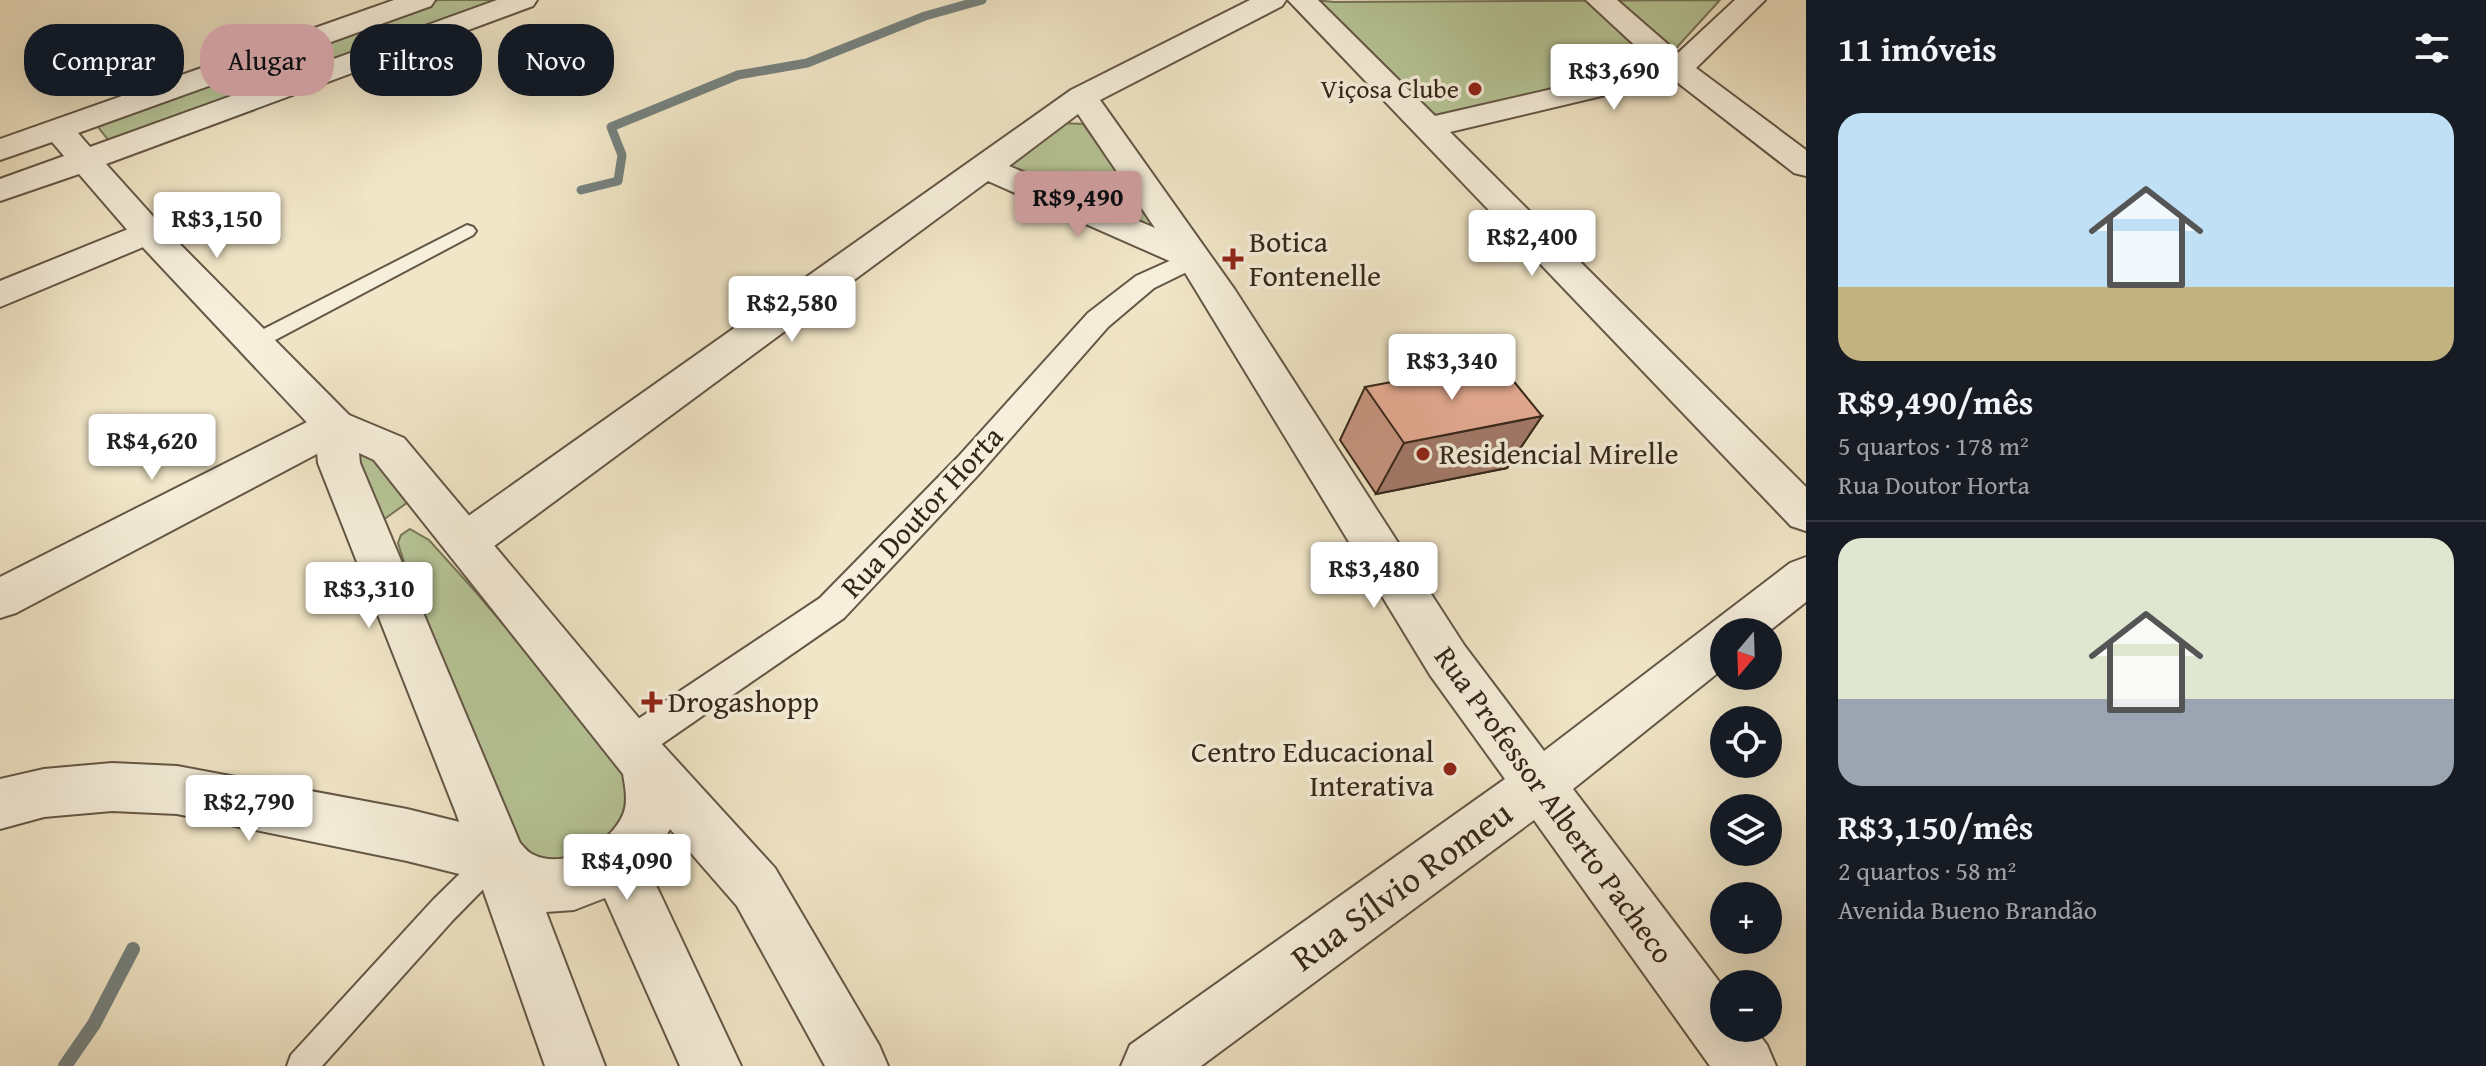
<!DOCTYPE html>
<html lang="pt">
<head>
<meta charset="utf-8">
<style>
  body { margin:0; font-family:"Gentium Book Plus",serif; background:#20242c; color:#f1f3f6; height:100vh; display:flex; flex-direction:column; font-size:30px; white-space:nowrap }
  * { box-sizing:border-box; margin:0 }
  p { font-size:26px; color:#9ea1a6 }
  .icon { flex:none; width:44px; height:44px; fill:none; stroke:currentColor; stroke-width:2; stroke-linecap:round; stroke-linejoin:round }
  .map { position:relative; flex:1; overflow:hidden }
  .details { display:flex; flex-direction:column; background:#171b24; width:680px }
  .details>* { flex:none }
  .hud { position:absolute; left:24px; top:24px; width:760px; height:72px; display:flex; gap:16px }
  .needle { width:52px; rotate:199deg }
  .tools { position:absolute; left:1710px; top:618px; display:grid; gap:16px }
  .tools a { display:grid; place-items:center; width:72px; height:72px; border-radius:50%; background:#171b24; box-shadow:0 8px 32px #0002; font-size:40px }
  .price { position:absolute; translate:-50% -68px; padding:0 18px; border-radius:8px; background:#fff; color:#222; font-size:26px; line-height:52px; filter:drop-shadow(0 2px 4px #0008) }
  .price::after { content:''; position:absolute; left:50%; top:48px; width:24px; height:18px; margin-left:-12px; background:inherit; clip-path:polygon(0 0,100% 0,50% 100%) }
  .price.on { background:#c59692; color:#111 }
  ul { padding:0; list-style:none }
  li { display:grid; align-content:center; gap:16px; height:424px; padding:0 32px }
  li+li { border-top:2px solid #363941 }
  li span { display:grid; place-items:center; height:248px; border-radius:24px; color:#555 }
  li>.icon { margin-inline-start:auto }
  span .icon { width:144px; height:144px; fill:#fffc; stroke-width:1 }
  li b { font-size:34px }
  h2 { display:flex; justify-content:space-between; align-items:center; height:96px; padding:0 32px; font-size:34px }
  .tag { padding:0 28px; border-radius:32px; background:#171b24; box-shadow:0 8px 32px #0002; font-size:28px; line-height:72px }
  .tag.on { background:#c59692; color:#111 }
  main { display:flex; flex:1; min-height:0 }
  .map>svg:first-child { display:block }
</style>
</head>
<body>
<main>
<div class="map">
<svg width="1806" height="1066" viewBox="0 0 1806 1066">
  <rect width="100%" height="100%" fill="#f1e6c7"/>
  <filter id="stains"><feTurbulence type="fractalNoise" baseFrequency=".0025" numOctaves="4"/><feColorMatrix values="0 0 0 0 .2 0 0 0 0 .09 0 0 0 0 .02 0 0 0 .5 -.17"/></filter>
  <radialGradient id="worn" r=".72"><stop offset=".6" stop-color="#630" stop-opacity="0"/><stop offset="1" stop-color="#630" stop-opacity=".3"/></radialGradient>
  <path fill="#b7c698" stroke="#76765a" stroke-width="2" d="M 438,0 L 500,0 L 109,141 L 95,123 Z
    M 1313,0 L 1335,2 L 1720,0 L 1668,57 L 1431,121 Z
    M 1062,123 L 1083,124 L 1156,228 L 1008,168 Z
    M 359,447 L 366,448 L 408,502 L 379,523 L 355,465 Z
    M 410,529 L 429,540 L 474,590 L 622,765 L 631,799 L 620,830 L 572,866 L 539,862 L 515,838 L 421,616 L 398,543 L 401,535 Z"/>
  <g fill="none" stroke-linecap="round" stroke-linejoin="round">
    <path stroke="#75817e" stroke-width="9" d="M 581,190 L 618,181 L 622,155 L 611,127 L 738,75 L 807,63 L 925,16 L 982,0"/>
    <path stroke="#75817e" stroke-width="14" d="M 65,1066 L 94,1024 L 133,949"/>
    <defs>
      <path id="service" d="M 467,225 L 473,227 L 476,231 L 473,235 L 262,347 L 255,349 L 245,342 L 248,337 Z
        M 495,845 L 505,849 L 508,858 L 505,867 L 453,920 L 322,1066 L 287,1066 L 291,1055 L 433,900 L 485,849 Z"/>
      <path id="pedestrian" d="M 1194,250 L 1203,252 L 1207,258 L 1203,264 L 1154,288 L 1108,327 L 980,473 L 844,618 L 643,757 L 630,762 L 617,757 L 612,745 L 617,733 L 820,598 L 958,457 L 1088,313 L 1136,276 Z"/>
      <path id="minor" d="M 1250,0 L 1286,0 L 1282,6 L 1100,100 L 1235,290 L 1464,645 L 1544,751 L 1790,563 L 1806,557 L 1806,602 L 1768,632 L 1724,632 L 1724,668 L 1573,789 L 1724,988 L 1724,1028 L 1754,1028 L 1767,1045 L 1776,1066 L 1710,1066 L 1534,820 L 1201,1066 L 1121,1066 L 1130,1045 L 1505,779 L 1430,675 L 1181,266 L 988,181 L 482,555 L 466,560 L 450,555 L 444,542 L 450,529 L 1071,90 ZM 1078,114 L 1155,228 L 1009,166 Z
        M 1288,0 L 1318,0 L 1435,116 L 1656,65 L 1586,0 L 1617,0 L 1678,53 L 1735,0 L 1765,0 L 1696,68 L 1806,150 L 1806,176 L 1794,173 L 1673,79 L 1450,132 L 1806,487 L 1806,531 L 1791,526 Z
        M 148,221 L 160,224 L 165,232 L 160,240 L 0,307 L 0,281 Z
        M 335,411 L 349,415 L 355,426 L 349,437 L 16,613 L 0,618 L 0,577 L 321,415 Z
        M 112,763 L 177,766 L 407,809 L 496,831 L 515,838 L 523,857 L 515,876 L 496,883 L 407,861 L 177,814 L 112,811 L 44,817 L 0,829 L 0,779 L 44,769 Z"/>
      <path id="tertiary" d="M 394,0 L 435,0 L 431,6 L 78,133 L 90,147 L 497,0 L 537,0 L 533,6 L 106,164 L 160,224 L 349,415 L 404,438 L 648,729 L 775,868 L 879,1045 L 888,1066 L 825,1066 L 737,906 L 670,829 L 648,868 L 741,1066 L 680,1066 L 605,898 L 574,910 L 546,912 L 605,1066 L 545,1066 L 456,813 L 318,463 L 315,431 L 136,240 L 79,174 L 0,201 L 0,179 L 64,156 L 52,142 L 0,160 L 0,139 ZM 359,453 L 374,460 L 623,774 C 625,786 628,800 624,812 C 613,843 565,870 534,855 C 528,853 524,847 520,843 L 360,463 Z"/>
    </defs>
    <use href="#service" stroke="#645646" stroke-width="4"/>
    <use href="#pedestrian" stroke="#645646" stroke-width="4"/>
    <use href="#minor" stroke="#645646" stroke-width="4"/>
    <use href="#tertiary" stroke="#645646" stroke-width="4"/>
    <use href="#service" fill="#f6efdb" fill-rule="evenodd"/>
    <use href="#pedestrian" fill="#f6efdb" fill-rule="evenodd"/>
    <use href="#minor" fill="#f6efdb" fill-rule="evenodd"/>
    <use href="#tertiary" fill="#f6efdb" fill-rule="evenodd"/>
  </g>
  <path fill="#c89682" stroke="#35261b" stroke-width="2" d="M 1365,387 L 1542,416 L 1507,468 L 1376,494 L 1340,440 Z"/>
  <path fill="#a37a6a" stroke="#35261b" stroke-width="2" d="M 1542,416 L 1507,468 L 1376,494 L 1404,443 Z"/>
  <path fill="#e9ae97" stroke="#35261b" stroke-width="2" d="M 1498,362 L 1542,416 L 1404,443 L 1365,387 Z"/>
  <g fill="#8f2418" stroke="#f6efdb" stroke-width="3">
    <circle cx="1475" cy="89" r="8"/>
    <path d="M1229 247h8v8h8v8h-8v8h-8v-8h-8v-8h8z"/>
    <circle cx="1423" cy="454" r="8"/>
    <path d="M648 690h8v8h8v8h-8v8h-8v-8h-8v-8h8z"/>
    <circle cx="1450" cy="769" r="8"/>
  </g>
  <g text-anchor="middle" stroke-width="7" stroke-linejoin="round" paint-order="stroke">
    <g font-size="26" fill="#35261b" stroke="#f6efdb" text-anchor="end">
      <text x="1459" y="98">Viçosa Clube</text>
    </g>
    <g font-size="30" fill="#35261b" stroke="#f6efdb" text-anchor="start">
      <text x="1249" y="252">Botica<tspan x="1249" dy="34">Fontenelle</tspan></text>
      <text x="1439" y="464">Residencial Mirelle</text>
      <text x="668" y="712">Drogashopp</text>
      <text x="1434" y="762" text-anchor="end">Centro Educacional<tspan x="1434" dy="34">Interativa</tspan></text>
    </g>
    <g font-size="30" fill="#35261b" stroke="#f6efdb">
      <text transform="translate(922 512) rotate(-47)" y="10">Rua Doutor Horta</text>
      <text transform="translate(1554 805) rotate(54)" y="10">Rua Professor Alberto Pacheco</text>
    </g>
    <g font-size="36" fill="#35261b" stroke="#f6efdb">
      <text transform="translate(1401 885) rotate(-36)" y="13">Rua Sílvio Romeu</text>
    </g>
  </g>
  <rect width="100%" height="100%" filter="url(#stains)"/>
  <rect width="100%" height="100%" fill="url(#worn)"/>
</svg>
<div class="tools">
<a><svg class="needle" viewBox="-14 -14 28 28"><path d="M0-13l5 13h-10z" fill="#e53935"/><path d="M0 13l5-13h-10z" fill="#9ea1a6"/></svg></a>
<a><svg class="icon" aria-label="locate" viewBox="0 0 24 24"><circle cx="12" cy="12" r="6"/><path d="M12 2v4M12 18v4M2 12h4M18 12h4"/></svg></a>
<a><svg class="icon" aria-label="layers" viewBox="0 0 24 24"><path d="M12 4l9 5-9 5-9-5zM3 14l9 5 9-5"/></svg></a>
<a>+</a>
<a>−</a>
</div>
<b class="price" style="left:1614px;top:112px">R$3,690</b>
<b class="price on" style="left:1078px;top:239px">R$9,490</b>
<b class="price" style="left:217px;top:260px">R$3,150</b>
<b class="price" style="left:1532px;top:278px">R$2,400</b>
<b class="price" style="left:792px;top:344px">R$2,580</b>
<b class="price" style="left:1452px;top:402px">R$3,340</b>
<b class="price" style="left:152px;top:482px">R$4,620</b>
<b class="price" style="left:1374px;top:610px">R$3,480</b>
<b class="price" style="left:369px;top:630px">R$3,310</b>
<b class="price" style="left:249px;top:843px">R$2,790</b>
<b class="price" style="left:627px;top:902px">R$4,090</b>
<div class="hud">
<a class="tag">Comprar</a>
<a class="tag on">Alugar</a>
<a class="tag">Filtros</a>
<a class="tag">Novo</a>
</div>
</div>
<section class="details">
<h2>11 imóveis<svg class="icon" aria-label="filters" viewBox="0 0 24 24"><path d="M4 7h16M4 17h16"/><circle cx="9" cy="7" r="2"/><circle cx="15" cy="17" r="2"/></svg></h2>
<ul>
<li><span style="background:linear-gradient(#bfe0f5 70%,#c2b280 0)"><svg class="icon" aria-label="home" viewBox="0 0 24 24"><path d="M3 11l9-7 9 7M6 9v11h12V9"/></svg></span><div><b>R$9,490/mês</b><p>5 quartos · 178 m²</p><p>Rua Doutor Horta</p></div></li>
<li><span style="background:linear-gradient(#dfe7d0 65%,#9aa5b1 0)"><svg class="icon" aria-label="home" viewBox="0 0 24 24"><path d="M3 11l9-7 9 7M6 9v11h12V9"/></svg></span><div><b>R$3,150/mês</b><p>2 quartos · 58 m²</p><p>Avenida Bueno Brandão</p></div></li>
</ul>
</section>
</main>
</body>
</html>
